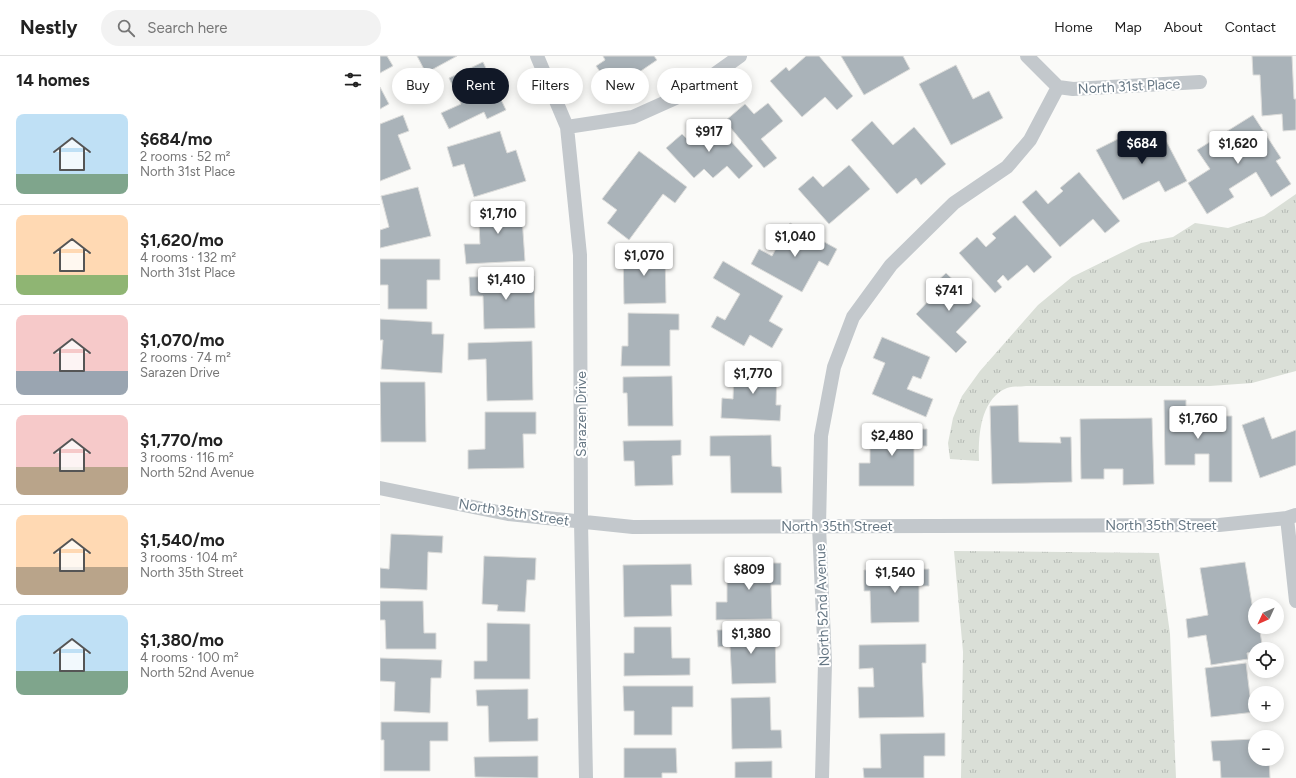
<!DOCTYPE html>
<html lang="en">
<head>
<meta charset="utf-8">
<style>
  body { margin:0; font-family:Figtree,sans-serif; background:#f2f2f2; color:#222; height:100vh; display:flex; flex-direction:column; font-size:15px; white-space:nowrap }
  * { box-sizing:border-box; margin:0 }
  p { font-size:13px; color:#767676 }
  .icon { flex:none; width:22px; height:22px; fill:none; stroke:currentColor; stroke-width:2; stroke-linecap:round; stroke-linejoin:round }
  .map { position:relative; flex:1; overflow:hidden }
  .side { display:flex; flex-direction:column; background:#fff; width:380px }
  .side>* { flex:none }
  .banner { position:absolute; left:12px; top:12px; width:380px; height:36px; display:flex; gap:8px }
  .needle { width:26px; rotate:226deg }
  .controls { position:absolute; left:868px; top:542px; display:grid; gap:8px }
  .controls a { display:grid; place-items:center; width:36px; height:36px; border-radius:50%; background:#fff; box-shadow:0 2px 10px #0003; font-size:20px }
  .price { position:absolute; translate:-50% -34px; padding:0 9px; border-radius:4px; background:#fff; color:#222; font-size:13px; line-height:26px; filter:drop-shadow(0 1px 2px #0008) }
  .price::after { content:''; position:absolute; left:50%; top:24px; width:12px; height:9px; margin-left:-6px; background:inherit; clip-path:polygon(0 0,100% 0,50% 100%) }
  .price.current { background:#111827; color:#fff }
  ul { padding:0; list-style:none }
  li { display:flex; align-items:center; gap:12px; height:100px; padding:0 16px }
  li+li { border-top:1px solid #e0e0e0 }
  li span { display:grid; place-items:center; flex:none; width:112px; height:80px; border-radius:8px; color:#555 }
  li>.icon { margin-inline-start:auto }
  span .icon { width:48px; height:48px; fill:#fffc; stroke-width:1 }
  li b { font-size:17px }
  h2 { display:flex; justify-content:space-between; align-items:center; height:48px; padding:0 16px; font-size:17px }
  .chip { padding:0 14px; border-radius:18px; background:#fff; box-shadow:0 2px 10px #0003; font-size:14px; line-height:36px }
  .chip.current { background:#111827; color:#fff }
  header { display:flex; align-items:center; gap:24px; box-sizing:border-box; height:56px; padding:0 20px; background:#fff; border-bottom:1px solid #e0e0e0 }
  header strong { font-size:19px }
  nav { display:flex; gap:22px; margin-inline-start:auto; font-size:14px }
  .search { width:280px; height:36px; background:#f2f2f2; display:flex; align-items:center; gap:10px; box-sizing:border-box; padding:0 14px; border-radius:22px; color:#767676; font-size:15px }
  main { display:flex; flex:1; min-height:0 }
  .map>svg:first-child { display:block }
</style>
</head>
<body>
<header>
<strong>Nestly</strong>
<div class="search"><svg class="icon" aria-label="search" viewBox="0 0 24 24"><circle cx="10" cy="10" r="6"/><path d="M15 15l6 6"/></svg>Search here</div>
<nav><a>Home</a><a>Map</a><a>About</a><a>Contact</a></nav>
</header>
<main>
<section class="side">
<h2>14 homes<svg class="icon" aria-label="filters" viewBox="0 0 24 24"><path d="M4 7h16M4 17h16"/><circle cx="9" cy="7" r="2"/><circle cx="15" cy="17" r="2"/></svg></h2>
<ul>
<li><span style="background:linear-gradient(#bfe0f5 75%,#7fa58c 0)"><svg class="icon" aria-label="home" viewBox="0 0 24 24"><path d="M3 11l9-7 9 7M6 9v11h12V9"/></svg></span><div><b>$684/mo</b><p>2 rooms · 52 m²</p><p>North 31st Place</p></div></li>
<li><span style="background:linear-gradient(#ffd9b3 75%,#8fb573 0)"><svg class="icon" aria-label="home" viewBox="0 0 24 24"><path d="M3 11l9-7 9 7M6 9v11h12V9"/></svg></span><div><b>$1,620/mo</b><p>4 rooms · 132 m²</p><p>North 31st Place</p></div></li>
<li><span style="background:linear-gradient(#f6c9c9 70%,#9aa5b1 0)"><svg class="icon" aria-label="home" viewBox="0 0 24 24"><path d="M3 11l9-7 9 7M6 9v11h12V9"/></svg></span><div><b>$1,070/mo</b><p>2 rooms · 74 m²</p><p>Sarazen Drive</p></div></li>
<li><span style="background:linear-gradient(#f6c9c9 65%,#b9a48a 0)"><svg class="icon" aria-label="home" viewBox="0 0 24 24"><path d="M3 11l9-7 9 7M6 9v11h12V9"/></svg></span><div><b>$1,770/mo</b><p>3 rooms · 116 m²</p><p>North 52nd Avenue</p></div></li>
<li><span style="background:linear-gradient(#ffd9b3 65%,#b9a48a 0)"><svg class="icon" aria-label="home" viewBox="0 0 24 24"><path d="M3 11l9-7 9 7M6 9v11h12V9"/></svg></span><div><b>$1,540/mo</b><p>3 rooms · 104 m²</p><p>North 35th Street</p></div></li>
<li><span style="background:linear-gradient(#bfe0f5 70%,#7fa58c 0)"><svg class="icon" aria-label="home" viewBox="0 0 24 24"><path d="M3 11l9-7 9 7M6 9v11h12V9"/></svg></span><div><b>$1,380/mo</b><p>4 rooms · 100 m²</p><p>North 52nd Avenue</p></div></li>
</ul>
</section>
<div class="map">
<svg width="916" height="722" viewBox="0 0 916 722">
  <defs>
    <pattern id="grass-tufts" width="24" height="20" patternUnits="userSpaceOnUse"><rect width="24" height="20" fill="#dadfd7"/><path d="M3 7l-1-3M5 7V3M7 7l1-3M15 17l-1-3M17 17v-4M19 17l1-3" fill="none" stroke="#b4b9b4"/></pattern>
  </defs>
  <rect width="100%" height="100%" fill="#fafaf8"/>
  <path fill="url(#grass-tufts)" d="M 916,138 L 916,315 L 872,327 L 830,330 L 646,330 C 640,331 633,330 627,332 C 600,343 598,381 599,405 L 570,403 L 568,387 L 573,362 L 582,340 L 600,315 L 658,249 L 692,221 L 761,187 L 793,181 L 815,167 L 848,172 L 884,160 Z
    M 574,495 L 779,497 L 790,578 L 796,722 L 581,722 L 583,596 Z"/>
  <path fill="#aab3b9" stroke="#dcdcda" d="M 0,0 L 7,0 L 13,10 L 0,17 Z
    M 37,0 L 77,0 L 46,17 Z
    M 223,0 L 274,0 L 277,4 L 233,34 L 216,10 L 225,4 Z
    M 426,0 L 439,0 L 473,40 L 457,54 L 445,41 L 422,61 L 390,25 L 406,11 L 409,15 Z
    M 461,0 L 523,0 L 530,13 L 484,39 Z
    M 872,0 L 912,0 L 914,43 L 916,43 L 916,74 L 903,75 L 902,58 L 882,60 L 880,19 L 873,19 Z
    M 103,6 L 126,54 L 107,63 L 104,56 L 69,73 L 61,57 L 81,48 L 69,22 Z
    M 576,9 L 593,43 L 609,35 L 623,62 L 571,89 L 539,28 Z
    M 0,31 L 9,48 L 0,53 Z
    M 388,47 L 403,65 L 381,83 L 397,102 L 384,112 L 345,65 L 365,48 L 374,58 Z
    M 23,59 L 29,75 L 18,79 L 31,113 L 0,125 L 0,68 Z
    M 873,59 L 901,102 L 896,105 L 911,128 L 891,141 L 876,116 L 849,133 L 854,141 L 827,158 L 808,127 L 830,113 L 817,94 Z
    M 332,64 L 373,110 L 359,123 L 347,110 L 333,122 L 324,113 L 314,122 L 286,92 L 302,78 L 309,85 Z
    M 492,65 L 513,89 L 534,71 L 566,108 L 541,129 L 536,122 L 517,138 L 471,84 Z
    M 120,75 L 127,97 L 136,94 L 146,125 L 94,141 L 84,108 L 73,111 L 67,91 Z
    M 781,75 L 807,125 L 785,136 L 779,125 L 743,144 L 716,94 L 738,83 L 744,94 Z
    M 259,95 L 307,131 L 295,147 L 283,138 L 249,184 L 227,167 L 237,154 L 222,143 Z
    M 469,109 L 490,133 L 449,168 L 418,133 L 433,120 L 443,131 Z
    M 699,116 L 740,165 L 725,177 L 713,163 L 680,191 L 642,146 L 656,134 L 668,148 L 683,135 L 680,132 Z
    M 38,131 L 51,180 L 0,192 L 0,174 L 9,171 L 1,140 Z
    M 141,146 L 145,205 L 86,208 L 84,188 L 100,188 L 98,148 Z
    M 635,159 L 672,201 L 654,217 L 647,209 L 628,225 L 623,219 L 617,225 L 622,231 L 615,237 L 579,197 L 597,181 L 606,191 L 616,182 L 612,178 Z
    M 410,167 L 457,193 L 448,210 L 439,205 L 422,236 L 371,208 L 379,193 L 392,200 Z
    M 285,194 L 286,247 L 244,248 L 243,195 Z
    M 0,203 L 60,203 L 60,224 L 47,224 L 47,253 L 8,253 L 8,229 L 0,229 Z
    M 343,205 L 403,240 L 389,265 L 403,273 L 392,292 L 370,279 L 364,290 L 331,271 L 337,260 L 345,264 L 360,238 L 333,222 Z
    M 566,217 L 601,250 L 576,276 L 587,286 L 576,297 L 536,258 L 558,235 L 552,230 Z
    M 154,220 L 155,272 L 104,273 L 103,240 L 90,240 L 89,221 Z
    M 248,257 L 299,258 L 299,274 L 290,274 L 290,310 L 241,310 L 242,290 L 248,290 Z
    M 0,263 L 52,266 L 52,278 L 64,278 L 62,317 L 1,313 L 3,284 L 0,284 Z
    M 502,281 L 550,301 L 541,323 L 533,320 L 527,333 L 553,343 L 546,361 L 492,338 L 505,307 L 493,302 Z
    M 152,285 L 153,344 L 107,345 L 106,303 L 88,304 L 88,287 Z
    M 354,310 L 397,313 L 396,349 L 401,349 L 400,365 L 341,362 L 342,342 L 353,343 Z
    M 292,320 L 293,370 L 248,370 L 247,337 L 243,337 L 243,321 Z
    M 0,326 L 45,326 L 46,386 L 1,386 Z
    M 784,344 L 806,344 L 806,360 L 852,360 L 852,426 L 829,426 L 829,398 L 815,398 L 815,409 L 785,409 Z
    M 638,349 L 639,386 L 681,387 L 680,381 L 691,381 L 692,426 L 612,428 L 610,350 Z
    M 105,356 L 156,356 L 156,378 L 143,378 L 144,412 L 88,413 L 88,394 L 105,393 Z
    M 884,361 L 892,383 L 916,374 L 916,409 L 880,422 L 862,369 Z
    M 772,362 L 774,428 L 743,429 L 743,413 L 724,413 L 724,423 L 701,423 L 700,363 Z
    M 490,373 L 547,373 L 547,390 L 534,390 L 534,430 L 479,430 L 479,407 L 490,407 Z
    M 391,379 L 392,410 L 401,411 L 402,437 L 351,437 L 350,400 L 330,400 L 330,380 Z
    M 301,384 L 301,399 L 292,400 L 293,429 L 255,430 L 254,405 L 244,405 L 243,385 Z
    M 11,478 L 63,480 L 62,497 L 48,496 L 47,534 L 0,532 L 0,512 L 9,513 Z
    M 104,500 L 156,502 L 155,524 L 147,524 L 145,556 L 117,555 L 118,549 L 102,548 Z
    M 865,506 L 873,554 L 875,554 L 875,571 L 879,571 L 883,593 L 875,593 L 875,596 L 867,597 L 868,603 L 831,609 L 826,579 L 808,582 L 806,563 L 828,559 L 820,512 Z
    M 347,507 L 401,507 L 401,529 L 391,529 L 392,563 L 336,564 L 336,546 L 347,546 Z
    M 311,508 L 312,529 L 291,529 L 292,560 L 244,561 L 243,509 Z
    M 549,513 L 549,530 L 539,530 L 539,566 L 491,567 L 490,535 L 484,535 L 484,514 Z
    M 0,545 L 43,545 L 44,577 L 56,577 L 56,593 L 6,593 L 5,564 L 0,564 Z
    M 107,567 L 150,568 L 150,623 L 94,623 L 94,605 L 107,605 Z
    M 254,571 L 291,571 L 292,602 L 310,602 L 310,619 L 244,620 L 244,597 L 254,597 Z
    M 395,573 L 396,627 L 352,628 L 350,590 L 338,591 L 337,574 Z
    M 546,588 L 546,607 L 542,607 L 544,661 L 479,662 L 478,631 L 494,631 L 493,612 L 479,613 L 479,589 Z
    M 0,602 L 62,604 L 61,622 L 51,622 L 50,657 L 14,655 L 15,626 L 0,625 Z
    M 866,607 L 870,640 L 875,639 L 875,656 L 831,661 L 825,612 Z
    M 243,630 L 313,630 L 313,651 L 292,651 L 292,679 L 254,679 L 254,655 L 244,655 Z
    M 148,633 L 148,663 L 158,662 L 158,685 L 109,686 L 108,650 L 97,650 L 96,634 Z
    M 390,641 L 391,674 L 401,674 L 402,692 L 352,693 L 351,642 Z
    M 1,666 L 68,666 L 68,685 L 50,685 L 50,715 L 4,715 L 4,684 L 1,684 Z
    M 565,677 L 565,700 L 544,700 L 544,722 L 484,722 L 483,712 L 501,712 L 500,678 Z
    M 875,683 L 875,703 L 889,703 L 890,722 L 841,722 L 840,705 L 833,705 L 831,685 Z
    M 244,692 L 296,692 L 297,717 L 282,717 L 282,722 L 244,722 Z
    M 158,700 L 158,722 L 95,721 L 94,701 Z
    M 392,705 L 392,722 L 355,722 L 355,706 Z"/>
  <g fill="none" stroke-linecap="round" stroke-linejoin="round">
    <path stroke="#c3c8cc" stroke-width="14" d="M 157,0 L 187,71 L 200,199 L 201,466 L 206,722
      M 647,0 L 678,31
      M 678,31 L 693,33 L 820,26
      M 187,71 L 253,61 L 311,35 L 360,0
      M 0,432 L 128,458 L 253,471 L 839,469 L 907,462 L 916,459
      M 907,462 L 916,545
      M 442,722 L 445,607 L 439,470 L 441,380 L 454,311 L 473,261 L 511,209 L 574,147 L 627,111 L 650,84 L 678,31"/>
  </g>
  <g text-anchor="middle" stroke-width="4" stroke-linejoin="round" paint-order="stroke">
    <g font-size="14" fill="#657683" stroke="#fff">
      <text transform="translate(749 30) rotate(-3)" y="5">North 31st Place</text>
      <text transform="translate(201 358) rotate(-90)" y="5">Sarazen Drive</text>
      <text transform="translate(134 456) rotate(9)" y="5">North 35th Street</text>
      <text x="781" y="474">North 35th Street</text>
      <text x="457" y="475">North 35th Street</text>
      <text transform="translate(442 549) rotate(-92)" y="5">North 52nd Avenue</text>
    </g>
  </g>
</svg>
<div class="controls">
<a><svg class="needle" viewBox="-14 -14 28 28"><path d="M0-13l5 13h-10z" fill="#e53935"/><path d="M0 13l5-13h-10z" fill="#767676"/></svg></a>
<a><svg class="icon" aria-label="locate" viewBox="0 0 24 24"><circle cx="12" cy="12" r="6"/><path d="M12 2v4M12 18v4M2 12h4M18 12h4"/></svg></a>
<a>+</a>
<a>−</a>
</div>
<b class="price" style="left:329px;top:97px">$917</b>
<b class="price current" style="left:762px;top:109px">$684</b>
<b class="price" style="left:858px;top:109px">$1,620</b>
<b class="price" style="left:118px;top:179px">$1,710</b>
<b class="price" style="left:415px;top:202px">$1,040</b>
<b class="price" style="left:264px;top:221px">$1,070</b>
<b class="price" style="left:126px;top:245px">$1,410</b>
<b class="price" style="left:569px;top:256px">$741</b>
<b class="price" style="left:373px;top:339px">$1,770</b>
<b class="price" style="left:818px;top:384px">$1,760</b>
<b class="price" style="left:512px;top:401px">$2,480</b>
<b class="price" style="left:369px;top:535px">$809</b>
<b class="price" style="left:515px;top:538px">$1,540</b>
<b class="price" style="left:371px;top:599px">$1,380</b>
<div class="banner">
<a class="chip">Buy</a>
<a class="chip current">Rent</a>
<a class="chip">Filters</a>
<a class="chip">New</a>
<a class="chip">Apartment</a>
</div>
</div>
</main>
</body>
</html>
